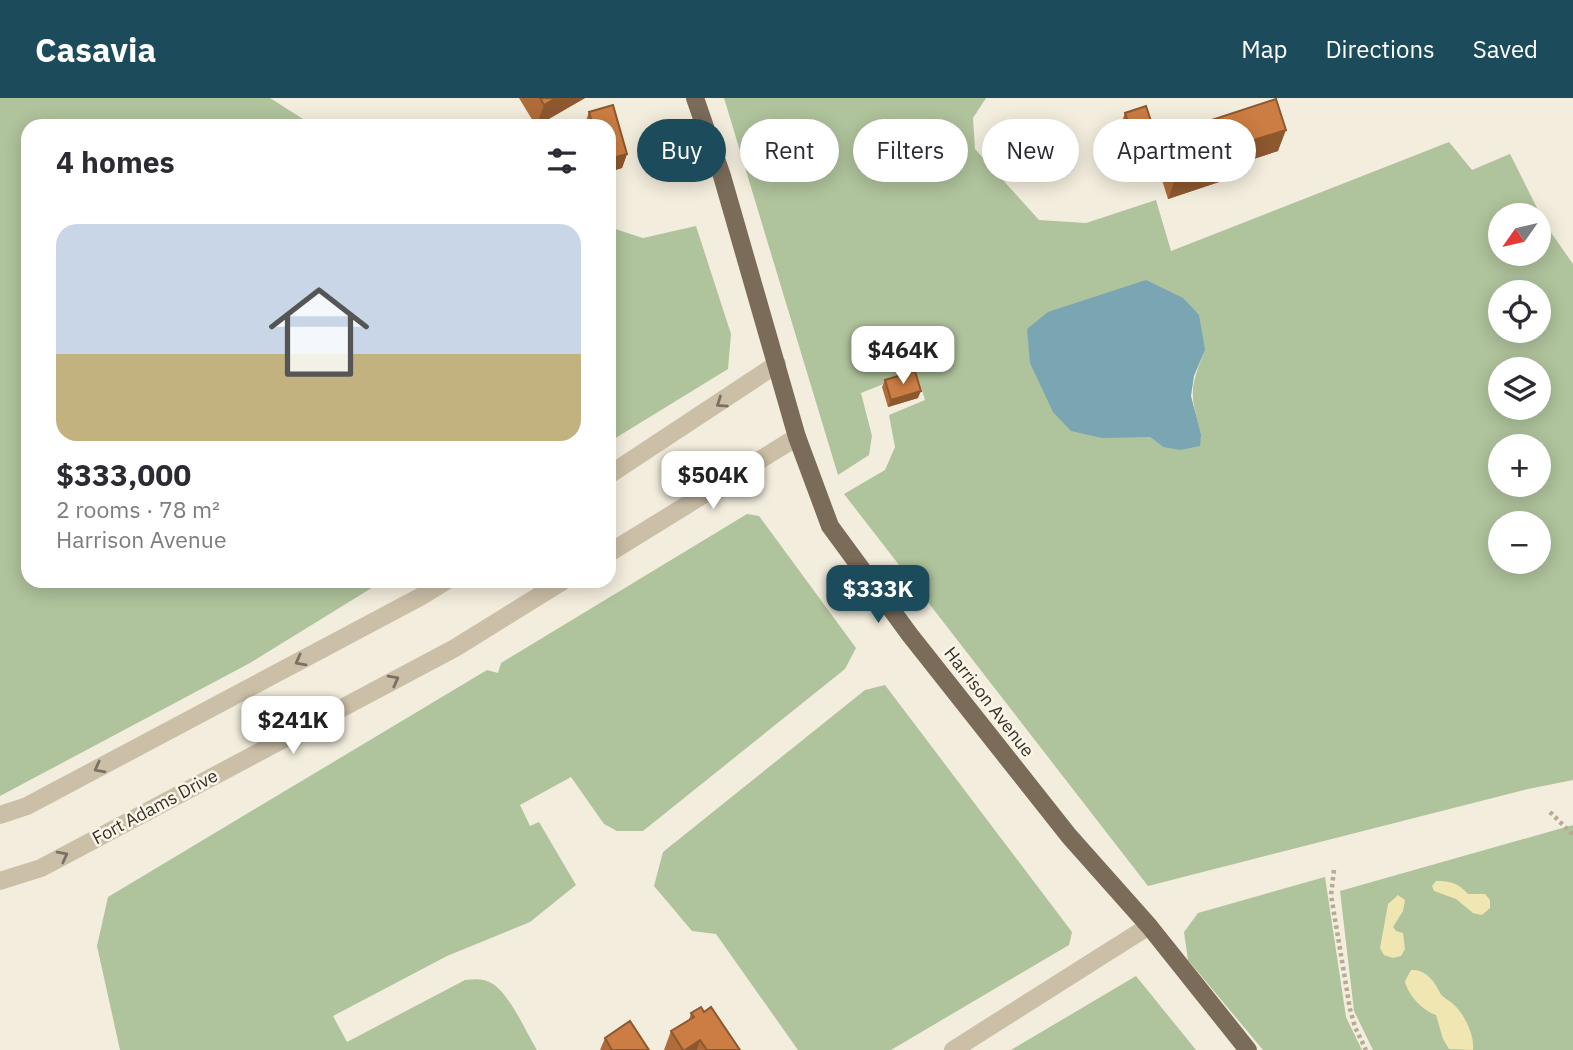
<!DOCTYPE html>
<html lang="en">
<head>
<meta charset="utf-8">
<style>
  body { margin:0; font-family:"IBM Plex Sans",sans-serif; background:#f2f2f3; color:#2b2b33; height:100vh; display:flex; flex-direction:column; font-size:26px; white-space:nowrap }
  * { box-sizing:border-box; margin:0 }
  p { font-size:23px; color:#7c7c81 }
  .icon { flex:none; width:38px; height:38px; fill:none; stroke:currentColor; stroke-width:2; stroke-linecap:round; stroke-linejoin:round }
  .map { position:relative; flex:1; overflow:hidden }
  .panel { position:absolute; left:21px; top:21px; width:595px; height:469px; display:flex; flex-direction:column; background:#fff; border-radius:21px; box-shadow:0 4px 18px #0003 }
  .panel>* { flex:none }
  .guide { position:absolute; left:637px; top:21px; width:665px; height:63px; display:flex; gap:14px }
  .needle { width:46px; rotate:236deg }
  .tools { position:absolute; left:1488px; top:105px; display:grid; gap:14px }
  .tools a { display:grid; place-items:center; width:63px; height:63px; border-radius:50%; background:#fff; box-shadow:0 4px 18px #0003; font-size:35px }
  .price { position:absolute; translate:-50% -60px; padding:0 16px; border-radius:14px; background:#fff; color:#222; font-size:23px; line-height:46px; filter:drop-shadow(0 2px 4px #0008) }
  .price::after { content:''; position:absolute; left:50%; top:42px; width:21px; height:16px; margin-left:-10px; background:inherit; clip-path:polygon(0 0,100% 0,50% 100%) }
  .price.current { background:#1c4c5c; color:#fff }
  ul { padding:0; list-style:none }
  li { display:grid; align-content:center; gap:14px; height:371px; padding:0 35px }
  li+li { border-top:2px solid #e1e1e2 }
  li span { display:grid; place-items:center; height:217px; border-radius:21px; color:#555 }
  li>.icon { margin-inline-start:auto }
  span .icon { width:126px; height:126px; fill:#fffc; stroke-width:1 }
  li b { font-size:30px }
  h2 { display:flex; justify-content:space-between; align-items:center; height:84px; padding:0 35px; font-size:30px }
  .chip { padding:0 24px; border-radius:32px; background:#fff; box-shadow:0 4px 18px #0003; font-size:24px; line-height:63px }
  .chip.current { background:#1c4c5c; color:#fff }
  header { display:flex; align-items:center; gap:42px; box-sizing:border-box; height:98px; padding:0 35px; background:#1c4c5c; color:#fff }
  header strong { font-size:33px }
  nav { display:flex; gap:38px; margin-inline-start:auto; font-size:24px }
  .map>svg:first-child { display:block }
</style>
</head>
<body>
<header>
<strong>Casavia</strong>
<nav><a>Map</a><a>Directions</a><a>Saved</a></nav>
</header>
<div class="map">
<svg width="1573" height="952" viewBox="0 0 1573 952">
  <rect width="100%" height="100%" fill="#f3eddd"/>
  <path fill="#afc39c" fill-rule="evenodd" d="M 0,0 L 270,0 L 314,28 L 28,28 L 28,483 L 383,483 L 250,565 L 0,698 Z
    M 724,0 L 986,0 L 973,20 L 975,51 L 1039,122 L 1086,125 L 1156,102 L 1171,153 L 1449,44 L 1472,72 L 1510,56 L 1545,126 L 1573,166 L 1573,682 L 1528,691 L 1148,788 L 844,396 L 885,372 L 895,349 L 889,317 L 925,302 L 916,273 L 861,295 L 872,338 L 869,357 L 838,377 ZM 1500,117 L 1538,117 L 1538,156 L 1500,156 ZM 1500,194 L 1538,194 L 1538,233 L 1500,233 ZM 1205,252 C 1189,292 1190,295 1201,336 L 1163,349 L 1150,339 ZM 1500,271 L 1538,271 L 1538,310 L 1500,310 ZM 1500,348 L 1538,348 L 1538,387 L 1500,387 ZM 1500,425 L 1538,425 L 1538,464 L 1500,464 Z
    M 696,128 L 731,236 L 728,271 L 609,344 L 609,129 L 643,140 Z
    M 747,416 L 759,418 L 856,550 L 845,571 L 643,733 L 617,733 L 604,726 L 571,679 L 520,707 L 530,728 L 539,724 L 576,787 L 530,824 L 447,858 L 333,918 L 347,944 L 465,882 C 475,881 484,880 493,886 C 510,897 526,934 537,952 L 120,952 L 97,848 L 108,799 L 487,572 L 498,575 L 501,565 Z
    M 885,587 L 1072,834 L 1069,847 L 891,952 L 798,952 L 716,836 L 692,833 L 654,788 L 663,754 L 865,592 Z
    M 1573,727 L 1573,952 L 1373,952 L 1354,913 L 1340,793 Z
    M 1325,779 L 1346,919 L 1362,952 L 1263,952 L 1188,862 L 1184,834 L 1198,815 Z
    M 1136,878 L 1196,952 L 1011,952 Z"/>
  <path fill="#f0e6b2" d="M 1436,783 C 1451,783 1458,785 1468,796 L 1485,796 L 1490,802 L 1490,810 L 1482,817 L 1473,815 L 1456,801 L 1434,793 L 1432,788 Z
    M 1398,797 L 1405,802 L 1403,813 L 1393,829 L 1396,833 L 1403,835 L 1405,851 L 1401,858 L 1393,860 L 1384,857 L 1380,850 L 1388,806 Z
    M 1411,872 C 1426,871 1435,884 1440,895 C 1443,900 1449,902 1453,906 C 1464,915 1475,938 1473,952 L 1449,951 L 1443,941 L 1436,917 C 1423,913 1407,896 1405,883 Z"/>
  <path fill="#7aa5b2" d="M 1146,182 L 1183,200 L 1199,217 L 1205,252 L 1194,278 L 1191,298 L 1201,336 L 1200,348 L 1180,352 L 1163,349 L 1150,339 L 1102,340 L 1071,333 L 1053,314 L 1030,265 L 1027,231 L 1048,214 Z"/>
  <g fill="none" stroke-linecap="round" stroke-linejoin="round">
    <path stroke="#b8a992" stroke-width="4.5" stroke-dasharray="3.5 3.5" stroke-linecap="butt" d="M 1550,714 L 1573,737
      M 1334,772 L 1331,797 L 1350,911 L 1355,929 L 1366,952"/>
    <path stroke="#ccbfa8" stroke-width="18" d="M 609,377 L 777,266
      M 609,455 L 797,339
      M 0,717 L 27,708 L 420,499 L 446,483
      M 0,783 L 41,770 L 455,550 L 563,483
      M 953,952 L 1149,828"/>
    <path stroke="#7b6b59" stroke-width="18" d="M 695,0 L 722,78 L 797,339 L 830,428 L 910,537 L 1069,738 L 1149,828 L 1248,952"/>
  </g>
  <path fill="#af6c3a" d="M 519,0 L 585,0 L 537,28 L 536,28 Z
    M 613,7 L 627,56 L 622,70 L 609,74 L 609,28 L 584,28 L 589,14 Z
    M 1125,15 L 1151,36 L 1129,44 L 1122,23 Z
    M 1163,38 L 1278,53 L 1235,67 L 1231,80 L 1168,101 L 1155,60 Z
    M 885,282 L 918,300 L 888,309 L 882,289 Z
    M 704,914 L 740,952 L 664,952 L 671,933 L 689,922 L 691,915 Z
    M 605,940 L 649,952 L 600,952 Z"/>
  <path fill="#8e582f" d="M 556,0 L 585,0 L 536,28 L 544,7 Z
    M 1153,29 L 1151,36 L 1129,44 L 1132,36 Z
    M 1286,32 L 1278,53 L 1235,67 L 1231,80 L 1168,101 L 1176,79 L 1235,48 Z
    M 627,56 L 622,70 L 609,74 L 609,61 Z
    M 921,293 L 918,300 L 888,309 L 891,302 Z
    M 700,942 L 697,952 L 685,952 Z"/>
  <path fill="#cb7d43" stroke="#8e582f" stroke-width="2" d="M 540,0 L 556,0 L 544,7 Z
    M 1276,1 L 1286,32 L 1235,48 L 1238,58 L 1176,79 L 1163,38 Z
    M 613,7 L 627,56 L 609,61 L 609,28 L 593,28 L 589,14 Z
    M 1146,8 L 1153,29 L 1132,36 L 1125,15 Z
    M 915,273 L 921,293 L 891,302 L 885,282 Z
    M 701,909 L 704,914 L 711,909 L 740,952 L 707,952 L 700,942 L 685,952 L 683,952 L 671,933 L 694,919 L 691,915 Z
    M 630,923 L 649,952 L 612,952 L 605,940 Z"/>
  <defs><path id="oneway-chevron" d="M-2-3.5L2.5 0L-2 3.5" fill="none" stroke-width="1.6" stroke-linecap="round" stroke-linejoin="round" transform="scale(1.75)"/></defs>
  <g stroke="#7b7162">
    <use href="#oneway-chevron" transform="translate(721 305) rotate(146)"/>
    <use href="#oneway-chevron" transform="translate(300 563) rotate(152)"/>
    <use href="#oneway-chevron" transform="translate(394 582) rotate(-28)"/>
    <use href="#oneway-chevron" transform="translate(99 670) rotate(152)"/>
    <use href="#oneway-chevron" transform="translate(63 758) rotate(-28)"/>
  </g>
  <g text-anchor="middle" stroke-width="5" stroke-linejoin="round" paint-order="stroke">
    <g font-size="18" fill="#393128" stroke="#fbf6e9">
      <text transform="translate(989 604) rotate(52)" y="6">Harrison Avenue</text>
      <text transform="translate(155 709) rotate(-28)" y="6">Fort Adams Drive</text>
    </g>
  </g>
</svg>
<div class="tools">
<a><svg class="needle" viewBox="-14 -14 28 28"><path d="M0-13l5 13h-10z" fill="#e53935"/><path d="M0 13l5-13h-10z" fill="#7c7c81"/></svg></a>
<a><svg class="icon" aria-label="locate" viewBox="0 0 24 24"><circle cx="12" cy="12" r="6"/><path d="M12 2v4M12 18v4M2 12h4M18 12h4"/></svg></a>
<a><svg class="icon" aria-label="layers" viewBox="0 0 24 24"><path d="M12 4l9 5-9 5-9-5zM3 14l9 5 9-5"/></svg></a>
<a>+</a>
<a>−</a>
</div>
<b class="price" style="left:903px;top:288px">$464K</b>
<b class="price" style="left:713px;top:413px">$504K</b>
<b class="price current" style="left:878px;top:527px">$333K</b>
<b class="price" style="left:293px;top:658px">$241K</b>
<div class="guide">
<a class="chip current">Buy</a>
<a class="chip">Rent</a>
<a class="chip">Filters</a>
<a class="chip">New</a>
<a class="chip">Apartment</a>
</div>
<section class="panel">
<h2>4 homes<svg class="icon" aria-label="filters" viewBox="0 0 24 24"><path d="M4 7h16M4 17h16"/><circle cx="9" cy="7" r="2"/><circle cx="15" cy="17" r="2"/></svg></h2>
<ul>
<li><span style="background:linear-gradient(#c9d6e8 60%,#c2b280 0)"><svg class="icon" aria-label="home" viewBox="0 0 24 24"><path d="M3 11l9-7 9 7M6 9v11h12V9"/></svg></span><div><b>$333,000</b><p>2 rooms · 78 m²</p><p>Harrison Avenue</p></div></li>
</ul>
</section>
</div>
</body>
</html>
